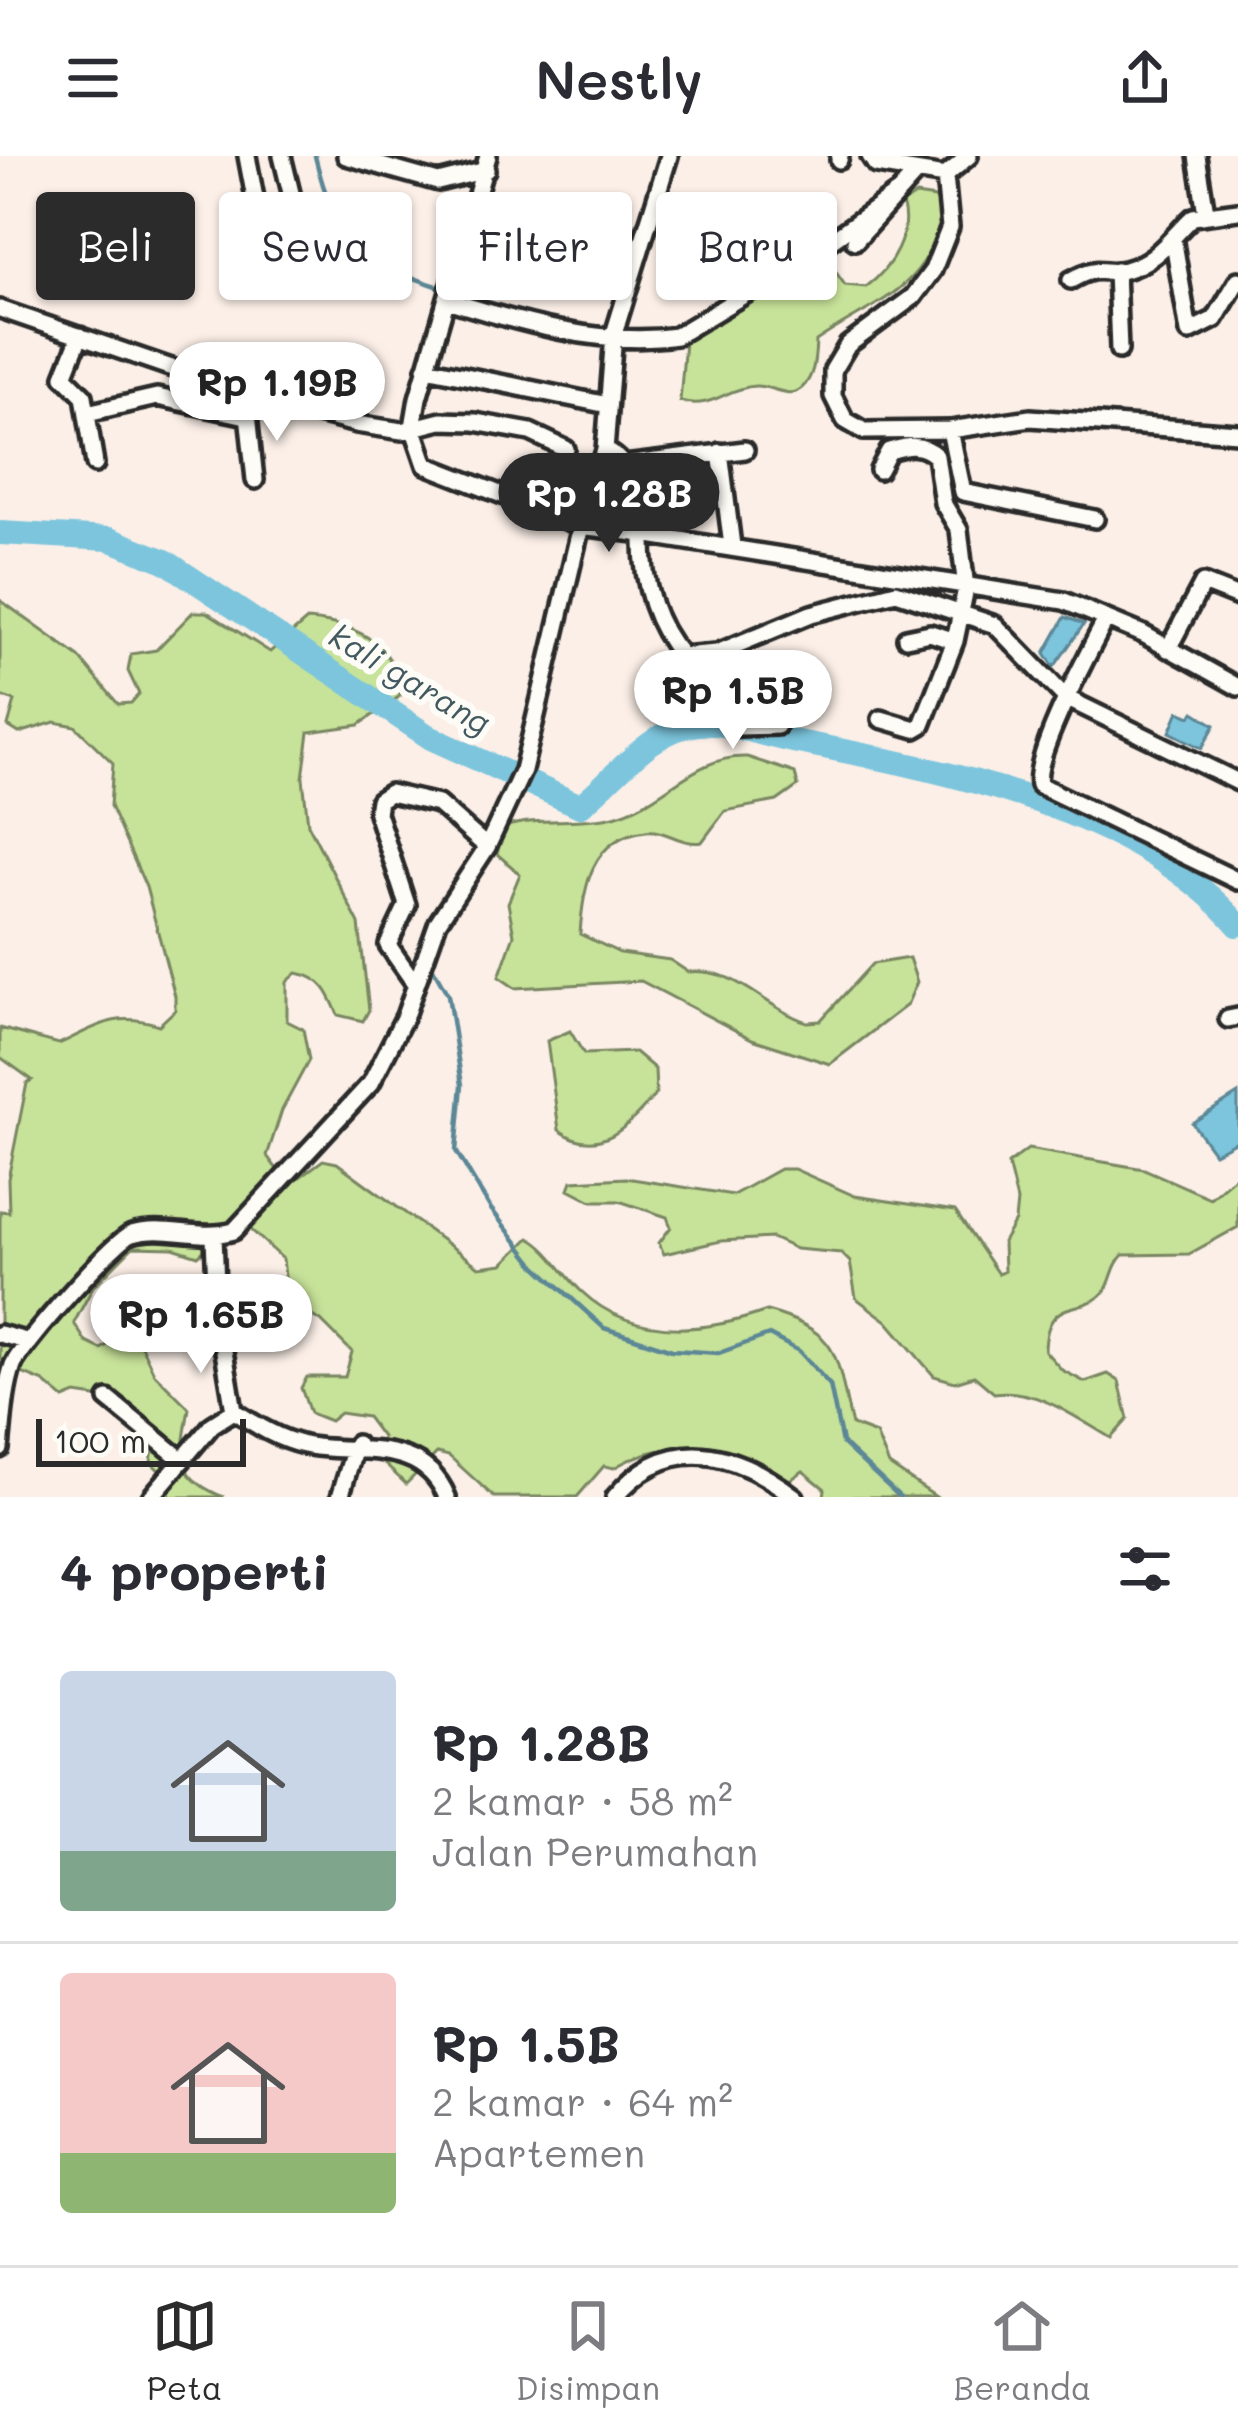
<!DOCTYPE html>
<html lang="id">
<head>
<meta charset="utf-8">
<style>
  body { margin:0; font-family:Mali,sans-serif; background:#f2f2f3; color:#2b2b33; height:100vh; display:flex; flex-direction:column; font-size:45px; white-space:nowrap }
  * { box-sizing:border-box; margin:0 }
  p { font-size:39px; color:#7c7c81 }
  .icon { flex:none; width:66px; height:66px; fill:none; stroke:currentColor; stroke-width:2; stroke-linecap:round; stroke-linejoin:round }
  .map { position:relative; height:1341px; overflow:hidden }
  .panel { display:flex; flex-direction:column; background:#fff; flex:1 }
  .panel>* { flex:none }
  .hud { position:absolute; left:36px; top:36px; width:1167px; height:108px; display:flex; gap:24px }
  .scale { position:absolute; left:36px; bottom:30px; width:210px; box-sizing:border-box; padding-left:12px; border:6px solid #2b2b2b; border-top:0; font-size:33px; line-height:42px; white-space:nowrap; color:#2b2b2b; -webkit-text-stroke:9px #fdfcf7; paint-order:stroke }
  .price { position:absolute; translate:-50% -102px; padding:0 27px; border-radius:42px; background:#fff; color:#222; font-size:39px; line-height:78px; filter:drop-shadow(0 3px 6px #0008) }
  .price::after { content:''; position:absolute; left:50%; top:72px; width:36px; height:27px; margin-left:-18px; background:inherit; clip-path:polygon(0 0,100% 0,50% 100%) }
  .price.active { background:#2b2b2b; color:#fff }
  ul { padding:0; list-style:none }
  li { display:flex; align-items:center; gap:36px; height:300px; padding:0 60px }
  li+li { border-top:3px solid #e1e1e2 }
  li span { display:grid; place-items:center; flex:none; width:336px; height:240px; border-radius:12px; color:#555 }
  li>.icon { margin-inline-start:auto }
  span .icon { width:144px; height:144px; fill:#fffc; stroke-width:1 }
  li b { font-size:51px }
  h2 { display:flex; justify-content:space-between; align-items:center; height:144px; padding:0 60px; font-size:51px }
  .pill { padding:0 42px; border-radius:12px; background:#fff; box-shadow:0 3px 9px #0004; font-size:42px; line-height:108px }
  .pill.active { background:#2b2b2b; color:#fff }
  header { display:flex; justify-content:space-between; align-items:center; height:156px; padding:0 60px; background:#fff; font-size:54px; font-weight:600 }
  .menu { display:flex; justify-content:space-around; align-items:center; height:168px; border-top:3px solid #e1e1e2; background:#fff; font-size:33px; color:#7c7c81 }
  .menu a { display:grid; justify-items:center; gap:6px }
  .menu .active { color:#2b2b2b }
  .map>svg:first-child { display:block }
</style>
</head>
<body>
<header><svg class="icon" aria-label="menu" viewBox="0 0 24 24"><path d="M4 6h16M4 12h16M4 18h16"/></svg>Nestly<svg class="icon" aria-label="share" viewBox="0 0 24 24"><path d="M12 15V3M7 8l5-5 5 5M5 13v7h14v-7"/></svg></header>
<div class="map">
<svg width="1238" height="1341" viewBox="0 0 1238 1341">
  <rect width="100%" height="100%" fill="#fbefe7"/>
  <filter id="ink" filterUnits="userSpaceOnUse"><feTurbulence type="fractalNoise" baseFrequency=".00833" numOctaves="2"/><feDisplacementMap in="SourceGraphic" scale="24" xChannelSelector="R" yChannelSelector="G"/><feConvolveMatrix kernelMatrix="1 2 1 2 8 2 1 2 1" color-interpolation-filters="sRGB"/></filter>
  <g filter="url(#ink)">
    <path fill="#c7e299" stroke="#798662" stroke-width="3" d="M 916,39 L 935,42 L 946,57 C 921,139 878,143 816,185 C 815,201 815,220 802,232 C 789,244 770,229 755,230 C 725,232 713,254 680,245 L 685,185 C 730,166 778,100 830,108 L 845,129 L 866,131 C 892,112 912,77 902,47 Z
      M 0,444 L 79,501 L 118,548 L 131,547 L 139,538 L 128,515 L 131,498 L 156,494 L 193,456 L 207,456 L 270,496 L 307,464 C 357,468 397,487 400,540 L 359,569 L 309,576 L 303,622 L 308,668 L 359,768 L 369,854 L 363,865 L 338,859 C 329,837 323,822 297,817 L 287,826 L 287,865 L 303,873 L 309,904 L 282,954 L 267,1000 L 289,1029 L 323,1004 L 337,1007 L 479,1111 L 503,1108 L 529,1082 C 549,1092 564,1119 581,1135 C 634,1185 705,1177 767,1155 C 845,1177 835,1203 852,1269 L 876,1278 L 889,1309 L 936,1341 L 824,1341 L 825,1333 L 803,1315 L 789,1325 C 738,1290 669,1278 614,1312 L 604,1310 L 577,1341 L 494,1341 L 449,1300 L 437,1297 L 406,1328 L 379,1303 L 382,1281 L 367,1261 L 340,1257 L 330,1265 L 310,1257 L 301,1232 L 307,1221 L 345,1221 L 352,1196 L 321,1165 L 299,1153 L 286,1129 L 283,1103 L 249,1072 L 230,1072 L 198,1100 L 173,1092 L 133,1091 L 93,1131 L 74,1167 L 86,1186 L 101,1193 L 124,1178 L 137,1181 L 154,1217 L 189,1252 C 182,1299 171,1320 224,1341 L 163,1341 L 168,1324 L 151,1306 L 154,1285 L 131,1267 L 118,1265 L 102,1242 L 76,1238 L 64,1243 L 44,1226 L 0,1208 L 0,1055 L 9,1056 L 8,1023 L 27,927 L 32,924 L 0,901 L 0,872 L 59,888 C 98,870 115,855 159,869 L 175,854 L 175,840 L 146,731 L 110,650 L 113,607 L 75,570 L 55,566 L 19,577 L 8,570 L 15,545 L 0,540 Z
      M 747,601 L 795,617 L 798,630 L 777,645 L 725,655 L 702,686 C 682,690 666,673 646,675 C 590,681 583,733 580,778 L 620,797 L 670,804 L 688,816 C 738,811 764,852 807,866 L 820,865 L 872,808 L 909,802 L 917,826 L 907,849 L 830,908 L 752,883 L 641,825 L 515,832 L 499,821 L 514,779 L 508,747 L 520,718 L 497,698 L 504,671 C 539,660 577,669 614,660 C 665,647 693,599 747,601 Z
      M 570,875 L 584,898 L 635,896 L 655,913 L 656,938 C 629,969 600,1004 559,974 L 547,885 Z
      M 1028,993 L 1144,1013 L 1210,1042 L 1238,1018 L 1238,1071 L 1189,1098 L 1123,1099 C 1110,1111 1113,1130 1100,1140 C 1080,1158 1046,1140 1045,1195 L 1062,1214 L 1085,1226 L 1108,1218 L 1119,1225 L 1128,1263 L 1111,1282 C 1076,1262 1037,1231 994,1237 L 974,1220 L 955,1226 L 934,1220 L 887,1165 L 856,1142 L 850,1106 L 841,1097 L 796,1093 L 772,1082 L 721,1085 L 664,1098 L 659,1087 L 671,1071 L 667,1061 L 619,1045 L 592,1045 L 569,1033 L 572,1025 L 626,1022 L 733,1039 L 780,1013 L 794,1013 L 855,1040 L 955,1055 L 998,1118 L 1004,1115 L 1003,1086 L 1015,1065 L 1017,1045 L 1008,1008 Z"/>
    <path fill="#7cc5dd" stroke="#5c8796" stroke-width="3" d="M 1065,461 L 1084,468 L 1054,511 L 1045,497 Z
      M 1179,555 L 1191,560 L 1194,556 L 1215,569 L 1202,592 L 1170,576 Z
      M 1238,938 L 1238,984 L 1214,997 L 1192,967 Z"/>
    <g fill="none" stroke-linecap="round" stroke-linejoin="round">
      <path stroke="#5c8796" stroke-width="4.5" d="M 315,0 C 335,83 359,105 440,131
        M 430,807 L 448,839 L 462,929 L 456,995 L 491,1053 L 534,1108 L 604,1172 L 672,1194 L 719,1197 L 769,1179 L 799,1195 L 830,1229 L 842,1287 L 900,1341"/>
      <path stroke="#7cc5dd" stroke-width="24" d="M 0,377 L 109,383 L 165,405 L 431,582 L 580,650 C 617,621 649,573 698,568 C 728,565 768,581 798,586 C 944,614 1136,652 1238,769"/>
      <defs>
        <path id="minor" d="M 247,0 L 258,58 L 270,65 L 287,60 L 294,49 L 282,0
          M 346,0 L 438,26 L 486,14
          M 488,0 L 418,242 L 413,271 L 426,309 L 581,370 L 643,378 C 642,424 652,465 682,500 L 717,497 L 811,458 L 896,436 L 995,469 L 1066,542 L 1238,626
          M 870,0 L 876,9 L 945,20
          M 969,0 L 945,20 L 950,71 L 933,114 L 913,141 L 848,189 L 833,214 L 833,240 L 845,264 L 864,275 L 950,274 L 1030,262 L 1238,277
          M 1197,0 L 1206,57
          M 839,4 L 840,0
          M 855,85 L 917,16
          M 1174,87 L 1189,176 L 1215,163 L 1238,124
          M 1116,115 L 1119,194
          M 1071,124 C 1103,106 1101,120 1125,114 C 1158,105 1171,81 1193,61 L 1238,55
          M 447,144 C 517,166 603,191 676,180 L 809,100 L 896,38
          M 0,153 L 268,245 L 356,268 L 402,275 L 441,265 L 475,266 L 530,276 L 566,293
          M 80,180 L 64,220 L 84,240 L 95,308
          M 426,212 L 608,249
          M 87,257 L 157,241 L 242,259 L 268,245
          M 248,258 L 255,324
          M 950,274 L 963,336 L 1095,363
          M 605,294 C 637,310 640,346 643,378 L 1064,445 L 1143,478 L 1238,531
          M 720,296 L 732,390
          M 625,309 L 745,294
          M 879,314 L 889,295 C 907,290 921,286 936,300 L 943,347 L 959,374 L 966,432 L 955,485 L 922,569 L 915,573 L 881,563
          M 1106,463 C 1091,493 1032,600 1039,629 L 1238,725
          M 906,482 L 930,477 L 955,485
          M 1168,493 L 1203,427 L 1238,441
          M 700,502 L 727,561 L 737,571 L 777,570 L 788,546
          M 416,829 L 388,789 L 407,749 L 377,657 L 379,644 L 390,637 L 438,648 L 487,691
          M 1228,863 L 1238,861
          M 0,1178 L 26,1185
          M 108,1243 L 181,1303
          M 234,1255 C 256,1269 278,1283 304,1289 C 355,1300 421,1279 447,1341
          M 0,1293 C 3,1266 4,1235 13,1209 C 21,1190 115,1083 132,1078 C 165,1068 200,1085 234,1075 L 371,927 L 405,860 L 438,766 L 487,691 L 523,614 L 581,370 L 605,294 L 614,178 L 669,0
          M 151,1341 L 212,1269 L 234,1255 L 217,1154 L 214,1081
          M 340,1341 L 356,1288
          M 615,1341 C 669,1276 735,1295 795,1341"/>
      </defs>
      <use href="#minor" stroke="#2b2b2b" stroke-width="24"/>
      <use href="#minor" stroke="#fdfcf7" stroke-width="15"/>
    </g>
  </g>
  <g text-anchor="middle" stroke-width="12" stroke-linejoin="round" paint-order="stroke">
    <g font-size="33" font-style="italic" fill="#435960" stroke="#fdfcf7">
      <text transform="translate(410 523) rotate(31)" y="12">kali garang</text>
    </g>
  </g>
</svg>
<div class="scale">100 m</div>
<b class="price" style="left:277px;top:288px">Rp 1.19B</b>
<b class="price active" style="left:609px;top:399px">Rp 1.28B</b>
<b class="price" style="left:733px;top:596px">Rp 1.5B</b>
<b class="price" style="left:201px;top:1220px">Rp 1.65B</b>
<div class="hud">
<a class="pill active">Beli</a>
<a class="pill">Sewa</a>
<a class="pill">Filter</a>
<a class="pill">Baru</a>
</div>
</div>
<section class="panel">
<h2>4 properti<svg class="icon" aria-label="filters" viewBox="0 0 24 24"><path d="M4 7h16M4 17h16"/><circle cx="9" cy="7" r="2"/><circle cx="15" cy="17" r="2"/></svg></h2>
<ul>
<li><span style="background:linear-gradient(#c9d6e8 75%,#7fa58c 0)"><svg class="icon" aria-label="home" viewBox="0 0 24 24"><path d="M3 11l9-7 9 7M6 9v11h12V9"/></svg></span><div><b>Rp 1.28B</b><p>2 kamar · 58 m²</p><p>Jalan Perumahan</p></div></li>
<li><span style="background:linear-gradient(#f6c9c9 75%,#8fb573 0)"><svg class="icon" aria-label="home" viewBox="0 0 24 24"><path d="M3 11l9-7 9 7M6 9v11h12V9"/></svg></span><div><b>Rp 1.5B</b><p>2 kamar · 64 m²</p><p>Apartemen</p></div></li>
</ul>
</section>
<nav class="menu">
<a class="active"><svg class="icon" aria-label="map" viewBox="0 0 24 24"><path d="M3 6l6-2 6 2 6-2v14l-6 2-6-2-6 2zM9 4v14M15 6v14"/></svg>Peta</a>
<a><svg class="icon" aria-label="saved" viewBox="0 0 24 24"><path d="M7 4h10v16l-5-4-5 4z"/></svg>Disimpan</a>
<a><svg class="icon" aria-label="home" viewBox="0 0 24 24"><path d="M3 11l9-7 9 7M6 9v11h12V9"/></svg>Beranda</a>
</nav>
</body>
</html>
